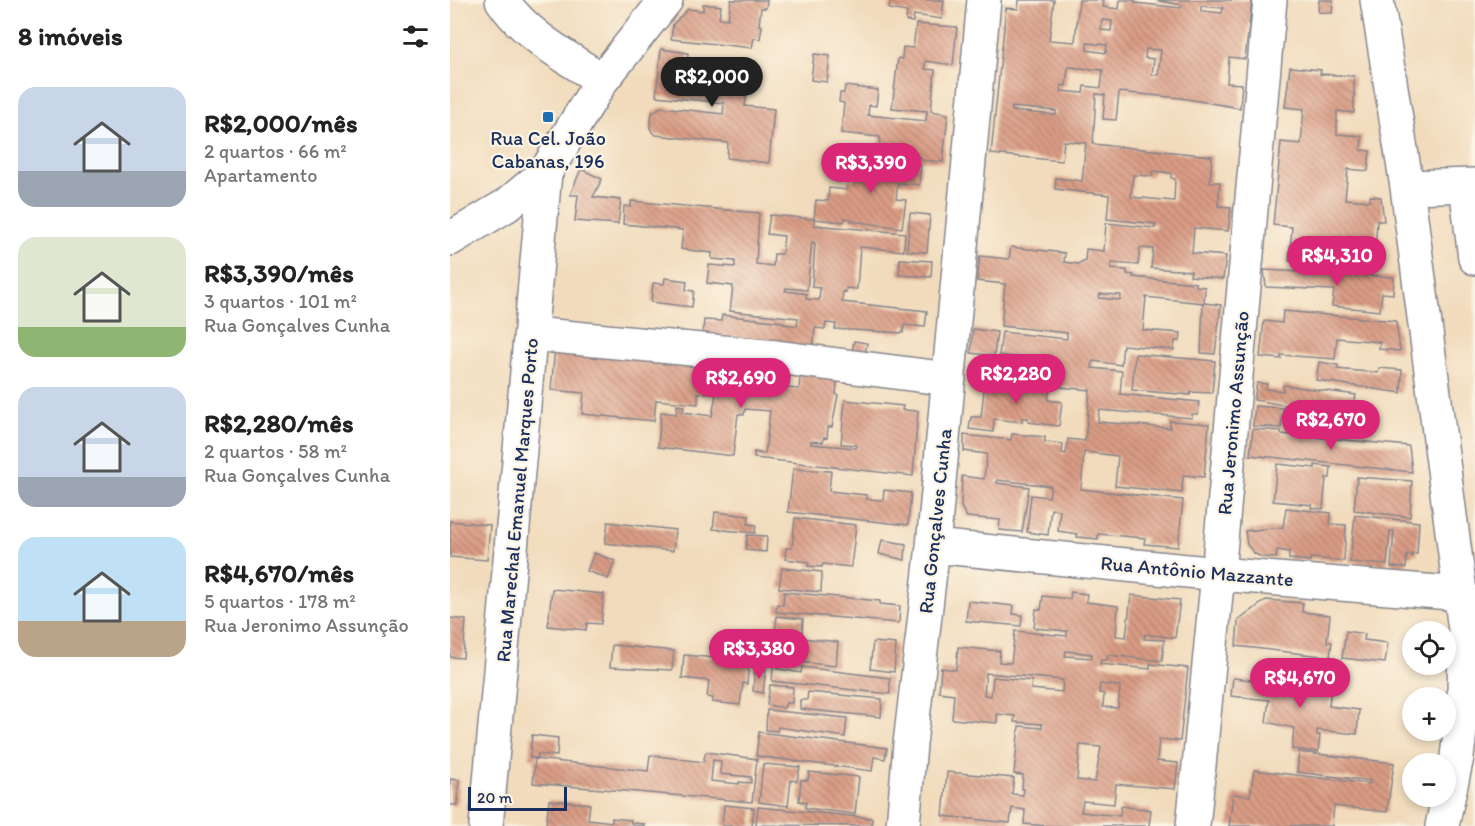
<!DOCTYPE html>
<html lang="pt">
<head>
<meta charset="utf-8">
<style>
  body { margin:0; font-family:Itim,sans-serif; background:#f2f2f2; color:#222; height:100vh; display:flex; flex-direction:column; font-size:22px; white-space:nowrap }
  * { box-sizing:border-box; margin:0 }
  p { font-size:20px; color:#767676 }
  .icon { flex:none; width:33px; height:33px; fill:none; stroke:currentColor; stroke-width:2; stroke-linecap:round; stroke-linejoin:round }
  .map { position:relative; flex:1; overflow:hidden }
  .sheet { display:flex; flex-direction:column; background:#fff; width:450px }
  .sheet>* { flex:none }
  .fabs { position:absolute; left:952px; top:621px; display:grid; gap:12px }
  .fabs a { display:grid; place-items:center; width:54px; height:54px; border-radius:50%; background:#fff; box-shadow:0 3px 9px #0003; font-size:30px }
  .scale { position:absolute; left:18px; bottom:15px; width:99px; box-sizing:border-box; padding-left:6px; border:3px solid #1b2f5e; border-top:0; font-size:16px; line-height:21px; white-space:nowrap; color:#1b2f5e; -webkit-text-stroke:4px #fcf5e5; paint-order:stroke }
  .price { position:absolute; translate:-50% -51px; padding:0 14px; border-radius:21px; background:#db2777; color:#fff; font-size:20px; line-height:39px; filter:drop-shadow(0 2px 3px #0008) }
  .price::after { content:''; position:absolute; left:50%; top:36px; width:18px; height:14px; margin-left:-9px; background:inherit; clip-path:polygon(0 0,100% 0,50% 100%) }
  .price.on { background:#222; color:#fff }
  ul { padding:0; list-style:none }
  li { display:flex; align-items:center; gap:18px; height:150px; padding:0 18px }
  li span { display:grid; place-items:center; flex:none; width:168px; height:120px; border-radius:18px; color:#555 }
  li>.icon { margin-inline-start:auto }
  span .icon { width:72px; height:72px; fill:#fffc; stroke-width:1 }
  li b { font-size:26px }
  h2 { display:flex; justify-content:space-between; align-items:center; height:72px; padding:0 18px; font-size:26px }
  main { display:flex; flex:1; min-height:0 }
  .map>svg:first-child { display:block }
</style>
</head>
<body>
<main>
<section class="sheet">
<h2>8 imóveis<svg class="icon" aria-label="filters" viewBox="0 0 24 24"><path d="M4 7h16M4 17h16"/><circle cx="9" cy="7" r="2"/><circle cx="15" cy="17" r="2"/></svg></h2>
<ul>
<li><span style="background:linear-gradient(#c9d6e8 70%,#9aa5b1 0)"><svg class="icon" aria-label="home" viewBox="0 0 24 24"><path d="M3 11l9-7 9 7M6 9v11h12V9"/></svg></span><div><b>R$2,000/mês</b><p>2 quartos · 66 m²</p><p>Apartamento</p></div></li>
<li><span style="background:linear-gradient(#dfe7d0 75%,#8fb573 0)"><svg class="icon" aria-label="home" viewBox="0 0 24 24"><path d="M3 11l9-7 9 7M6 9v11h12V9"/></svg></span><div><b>R$3,390/mês</b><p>3 quartos · 101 m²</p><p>Rua Gonçalves Cunha</p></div></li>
<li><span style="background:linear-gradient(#c9d6e8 75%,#9aa5b1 0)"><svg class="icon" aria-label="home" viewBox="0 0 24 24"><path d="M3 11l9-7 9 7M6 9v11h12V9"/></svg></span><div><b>R$2,280/mês</b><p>2 quartos · 58 m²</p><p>Rua Gonçalves Cunha</p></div></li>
<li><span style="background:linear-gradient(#bfe0f5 70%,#b9a48a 0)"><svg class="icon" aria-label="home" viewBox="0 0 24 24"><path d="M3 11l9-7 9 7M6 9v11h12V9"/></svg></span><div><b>R$4,670/mês</b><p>5 quartos · 178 m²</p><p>Rua Jeronimo Assunção</p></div></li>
</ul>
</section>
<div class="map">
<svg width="1025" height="826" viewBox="0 0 1025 826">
  <defs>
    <pattern id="building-back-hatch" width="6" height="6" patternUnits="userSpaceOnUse" patternTransform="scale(1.5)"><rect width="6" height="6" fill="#da9c84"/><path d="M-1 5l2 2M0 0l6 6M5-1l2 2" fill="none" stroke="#b0806f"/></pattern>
  </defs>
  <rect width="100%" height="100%" fill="#fcf5e5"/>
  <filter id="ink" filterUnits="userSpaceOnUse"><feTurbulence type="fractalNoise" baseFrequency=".0167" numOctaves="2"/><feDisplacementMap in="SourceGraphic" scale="12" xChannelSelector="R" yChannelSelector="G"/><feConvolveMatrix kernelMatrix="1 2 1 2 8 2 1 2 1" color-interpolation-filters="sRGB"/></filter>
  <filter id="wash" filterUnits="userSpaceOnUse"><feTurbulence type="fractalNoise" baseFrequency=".008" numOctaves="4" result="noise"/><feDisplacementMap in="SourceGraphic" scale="24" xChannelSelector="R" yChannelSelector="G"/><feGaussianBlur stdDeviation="1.35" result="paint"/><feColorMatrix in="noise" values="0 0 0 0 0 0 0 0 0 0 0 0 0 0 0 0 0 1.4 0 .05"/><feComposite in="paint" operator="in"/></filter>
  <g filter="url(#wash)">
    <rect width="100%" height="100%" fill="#f1dbbc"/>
    <g id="blocks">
      <path fill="url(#building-back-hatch)" fill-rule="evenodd" d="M 281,0 L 317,0 L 316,8 L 311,8 L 309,25 L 312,26 L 310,39 L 304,38 L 302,48 L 221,39 L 223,24 L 238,9 L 253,11 L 253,4 L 271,6 L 269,18 L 278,19 Z
        M 441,0 L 494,0 L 492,19 L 464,15 L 463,22 L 456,21 L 457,12 L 439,9 Z
        M 569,0 L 604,0 L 599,40 L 625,42 L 629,0 L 654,0 L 653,7 L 669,9 L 670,0 L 685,0 L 685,3 L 731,8 L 732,5 L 705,0 L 802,0 L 795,59 L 779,57 L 777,83 L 792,84 L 790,108 L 731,98 L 669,92 L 666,120 L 653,119 L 655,95 L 646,94 L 643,144 L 762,156 L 760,182 L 770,182 L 768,206 L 781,207 L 778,231 L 744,228 L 742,253 L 776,256 L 773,279 L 740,276 L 741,271 L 701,268 L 703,249 L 690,248 L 688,265 L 661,263 L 661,269 L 677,270 L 677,274 L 684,275 L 683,277 L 746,283 L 746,286 L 755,287 L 754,303 L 771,305 L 765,354 L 751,353 L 753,303 L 696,297 L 693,330 L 731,333 L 730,341 L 725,341 L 724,350 L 673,345 L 671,365 L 643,361 L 642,368 L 672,371 L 670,394 L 749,402 L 748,414 L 742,414 L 742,418 L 649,410 L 648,422 L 720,428 L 720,421 L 759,424 L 754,477 L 733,475 L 732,493 L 665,486 L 668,456 L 634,452 L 631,489 L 733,500 L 728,547 L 694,544 L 695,538 L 648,534 L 648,539 L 627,537 L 627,534 L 608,531 L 610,510 L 601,509 L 598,535 L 577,532 L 581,495 L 599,497 L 601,486 L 547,480 L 547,483 L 579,487 L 572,532 L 549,530 L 550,520 L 517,517 L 511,507 L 512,476 L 534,479 L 537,454 L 514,451 L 514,435 L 561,440 L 562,434 L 595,437 L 595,442 L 613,444 L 612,453 L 616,454 L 618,439 L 635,441 L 640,390 L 609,387 L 611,365 L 593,363 L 594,360 L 549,355 L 552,332 L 617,339 L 617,333 L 551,326 L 555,284 L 527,281 L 530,256 L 559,259 L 561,247 L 615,253 L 614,262 L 628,264 L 635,260 L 636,249 L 654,251 L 656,223 L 705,228 L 706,224 L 657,219 L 659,195 L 605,189 L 606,178 L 632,181 L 636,143 L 614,141 L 612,161 L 541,154 L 556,8 L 568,9 ZM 751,6 L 773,8 L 772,13 L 751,11 ZM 652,20 L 662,21 L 661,31 L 651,30 ZM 637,43 L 657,45 L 656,53 L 637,50 ZM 696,49 L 711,50 L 708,75 L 702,75 L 704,59 L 695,58 ZM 618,67 L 653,70 L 651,88 L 634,86 L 633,93 L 611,91 L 611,85 L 616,86 ZM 562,107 L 606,111 L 606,115 L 562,111 ZM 703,171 L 721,173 L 721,178 L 725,179 L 724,201 L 681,197 L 683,175 L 702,176 ZM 650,294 L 671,295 L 670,300 L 649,298 Z
        M 869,0 L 883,0 L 882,13 L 868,12 Z
        M 466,24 L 507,27 L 503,65 L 475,61 L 475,69 L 485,70 L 481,111 L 498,114 L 493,162 L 471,160 L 471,157 L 429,151 L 430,137 L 391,133 L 394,103 L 389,102 L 390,93 L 394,93 L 395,86 L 428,90 L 426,106 L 419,105 L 418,115 L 476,121 L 477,111 L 442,108 L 448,58 L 452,59 L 453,47 L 463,48 Z
        M 211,49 L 238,53 L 237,63 L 300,68 L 295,106 L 324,109 L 319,163 L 277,158 L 278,143 L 206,135 L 202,132 L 200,128 L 202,113 L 211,107 L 273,114 L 274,103 L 206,96 Z
        M 364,54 L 380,56 L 377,82 L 361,80 Z
        M 840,67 L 871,70 L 870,74 L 904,76 L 904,113 L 887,111 L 887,134 L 912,136 L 911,150 L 920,151 L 918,171 L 898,169 L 895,199 L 920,201 L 920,196 L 931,197 L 934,221 L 927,221 L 924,269 L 886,266 L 888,237 L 886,237 L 884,266 L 839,261 L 842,227 L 823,225 L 831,142 L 851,144 L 854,109 L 835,107 Z
        M 423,156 L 445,158 L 444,163 L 471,165 L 469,185 L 448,183 L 446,199 L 456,200 L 452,228 L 401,221 L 402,219 L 395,218 L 394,222 L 364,219 L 366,200 L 378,201 L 379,188 L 397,190 L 398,180 L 404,180 L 406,159 L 422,161 Z
        M 131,169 L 152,179 L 143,197 L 171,200 L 168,224 L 125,221 L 128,195 L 120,195 Z
        M 181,201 L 309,213 L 306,264 L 323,266 L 324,254 L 332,254 L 334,236 L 317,234 L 320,215 L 364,219 L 364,225 L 455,233 L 454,251 L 410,247 L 407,289 L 396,288 L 396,292 L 393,291 L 392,302 L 477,311 L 475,327 L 454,325 L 453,333 L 385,329 L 386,324 L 376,323 L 375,329 L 365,328 L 363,349 L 253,333 L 254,320 L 271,321 L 272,315 L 333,322 L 333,324 L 347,326 L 348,318 L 280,311 L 283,286 L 257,283 L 259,265 L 285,267 L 285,261 L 262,259 L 262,253 L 231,249 L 233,230 L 173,224 L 174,206 L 181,207 ZM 362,242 L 365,243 L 362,287 L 370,288 L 369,300 L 356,299 L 357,294 L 335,291 L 336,288 L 357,290 Z
        M 460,213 L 480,215 L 477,252 L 457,251 Z
        M 450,259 L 482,261 L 481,277 L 449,275 Z
        M 814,270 L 944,277 L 943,294 L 932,293 L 930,311 L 882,306 L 884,290 L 816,287 Z
        M 215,278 L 237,281 L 236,290 L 244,291 L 242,307 L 201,302 L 203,283 L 214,284 Z
        M 833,311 L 946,321 L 950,351 L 929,349 L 930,342 L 887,338 L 885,359 L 831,355 L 831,359 L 810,357 L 814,321 L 832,323 Z
        M 523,329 L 547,332 L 544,356 L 521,353 Z
        M 404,341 L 417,343 L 415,354 L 402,353 Z
        M 105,347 L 388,376 L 386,394 L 388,395 L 382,427 L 378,427 L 377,438 L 374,437 L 373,442 L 361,441 L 361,444 L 406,448 L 406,445 L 391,444 L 395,400 L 453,406 L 452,410 L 468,411 L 463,476 L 304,458 L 304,452 L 315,454 L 320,411 L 295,409 L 294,415 L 288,414 L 283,456 L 208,447 L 211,412 L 226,414 L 227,405 L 234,406 L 233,412 L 262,416 L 266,394 L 248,393 L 248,404 L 206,400 L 204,421 L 132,414 L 134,393 L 101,390 ZM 339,375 L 350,376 L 349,389 L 337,388 Z
        M 685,354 L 765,361 L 762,393 L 741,392 L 740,395 L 682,390 Z
        M 869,362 L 888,365 L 887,369 L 928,373 L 929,368 L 952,370 L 951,393 L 866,380 Z
        M 535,380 L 600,386 L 598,400 L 612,402 L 609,426 L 578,422 L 578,418 L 572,418 L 572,422 L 544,419 L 543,432 L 519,429 L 521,417 L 531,417 Z
        M 807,383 L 817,384 L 816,389 L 833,391 L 833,385 L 906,395 L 902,416 L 804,400 Z
        M 805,406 L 833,408 L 831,428 L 803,426 Z
        M 803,429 L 831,431 L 831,434 L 959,446 L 962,472 L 800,455 Z
        M 827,464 L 865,468 L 865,465 L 881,467 L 880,478 L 876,478 L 873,509 L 861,508 L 862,505 L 823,501 Z
        M 343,469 L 381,471 L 379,491 L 416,495 L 416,499 L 433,500 L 434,490 L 461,493 L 458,525 L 338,512 Z
        M 907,477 L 962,481 L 960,517 L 904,510 Z
        M 836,508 L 881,513 L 880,524 L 896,525 L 894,561 L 860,558 L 860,561 L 839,559 L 839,552 L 827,550 L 826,558 L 812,557 L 805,554 L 797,545 L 795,531 L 833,527 Z
        M 265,512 L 299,516 L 298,524 L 306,525 L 305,533 L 263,529 Z
        M 905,515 L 969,522 L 967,554 L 962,554 L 962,556 L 957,555 L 956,568 L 941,567 L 944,531 L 940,531 L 937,565 L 900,562 Z
        M 345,518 L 406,525 L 401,567 L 373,564 L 372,567 L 358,566 L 359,562 L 335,559 L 336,548 L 342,548 Z
        M 0,521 L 40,525 L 37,560 L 0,557 Z
        M 158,522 L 225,530 L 223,551 L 155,543 Z
        M 297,535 L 317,536 L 316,552 L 296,550 Z
        M 432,540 L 456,544 L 455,560 L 429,554 Z
        M 144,553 L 165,561 L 158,579 L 137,571 Z
        M 332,568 L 372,572 L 371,592 L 329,588 Z
        M 102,589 L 154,594 L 151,624 L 137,623 L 136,630 L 98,626 Z
        M 334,592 L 430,601 L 430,604 L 450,606 L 449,623 L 326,612 L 327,604 L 333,605 Z
        M 621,592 L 637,594 L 636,602 L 668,606 L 666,636 L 676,637 L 681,595 L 730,600 L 725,638 L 695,634 L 694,639 L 714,640 L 712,661 L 658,655 L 657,660 L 651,660 L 650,664 L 700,669 L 700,664 L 738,668 L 730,741 L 709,739 L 707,761 L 728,763 L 725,789 L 666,784 L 664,804 L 633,801 L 631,812 L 670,816 L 671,806 L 701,810 L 699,826 L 596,826 L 574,824 L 575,810 L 562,808 L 560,823 L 493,816 L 497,772 L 564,778 L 562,794 L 573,795 L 574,789 L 572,789 L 573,775 L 564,774 L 569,726 L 592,728 L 592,724 L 564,722 L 565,716 L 547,714 L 547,723 L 502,719 L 504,694 L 489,692 L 491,668 L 506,670 L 508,647 L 550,651 L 549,662 L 561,663 L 565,631 L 617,636 L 617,631 L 584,628 L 586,609 L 591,610 L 593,596 L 620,599 ZM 616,651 L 642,654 L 642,658 L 615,656 ZM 536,673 L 613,680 L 612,692 L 581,689 L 582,681 L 543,677 L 541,696 L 534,695 ZM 650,684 L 670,686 L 668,708 L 653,707 L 654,694 L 649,693 ZM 630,745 L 651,747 L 645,782 L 627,780 Z
        M 816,600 L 853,603 L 852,612 L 880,615 L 877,642 L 882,642 L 880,657 L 786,646 L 788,621 Z
        M 518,601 L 564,606 L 563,614 L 572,615 L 571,626 L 516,621 Z
        M 327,616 L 353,619 L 352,638 L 388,642 L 386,666 L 322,659 Z
        M 0,618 L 16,620 L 13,658 L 0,657 Z
        M 896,631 L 915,634 L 914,640 L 938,643 L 935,663 L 892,658 Z
        M 423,642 L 446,644 L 444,672 L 420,669 Z
        M 162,645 L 224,651 L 222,670 L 160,667 Z
        M 234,655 L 299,661 L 297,684 L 293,683 L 290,705 L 262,702 L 263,698 L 257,697 L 259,681 L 232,678 Z
        M 352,667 L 440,678 L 440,694 L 322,681 L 323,668 L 351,673 Z
        M 305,668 L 316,669 L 313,693 L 303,691 Z
        M 783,678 L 838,684 L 838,680 L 881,685 L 879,706 L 909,710 L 907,734 L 867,730 L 867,735 L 870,735 L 868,752 L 842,749 L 844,728 L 816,722 L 819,700 L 781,696 Z
        M 320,685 L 343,687 L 342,703 L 336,703 L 334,708 L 317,705 Z
        M 358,692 L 432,699 L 431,717 L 350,709 L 350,700 L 357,700 Z
        M 317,710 L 397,718 L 395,737 L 328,727 L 327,731 L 316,730 Z
        M 309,732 L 437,748 L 435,759 L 424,757 L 422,771 L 306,756 Z
        M 82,735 L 108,738 L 107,756 L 88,754 L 88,758 L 80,758 Z
        M 256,752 L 307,759 L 302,802 L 83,783 L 85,759 L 198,771 L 200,755 L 253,762 ZM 263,760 L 271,761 L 270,774 L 301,777 L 301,783 L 289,782 L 289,784 L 261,781 Z
        M 849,752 L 944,763 L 937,812 L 884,806 L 882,826 L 779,826 L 783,794 L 800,796 L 804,770 L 920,784 L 920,781 L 847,772 Z
        M 313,764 L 350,767 L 347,781 L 341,780 L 338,806 L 309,802 Z
        M 359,772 L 409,777 L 405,814 L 355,808 L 356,802 L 349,801 L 351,780 L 358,780 Z
        M 0,779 L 9,780 L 7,805 L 0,805 Z
        M 99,800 L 140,804 L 138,819 L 162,822 L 162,818 L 181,820 L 181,823 L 195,824 L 194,826 L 96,826 Z
        M 274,805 L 304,808 L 302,826 L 272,826 Z
        M 308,807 L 422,818 L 422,826 L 306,825 Z"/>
    </g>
  </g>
  <g filter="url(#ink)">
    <use href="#blocks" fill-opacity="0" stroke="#86858d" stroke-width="1.5"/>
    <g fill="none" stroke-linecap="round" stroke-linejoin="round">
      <defs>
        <path id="minor" d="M 52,0 C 76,36 117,57 152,80
          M 927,0 L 957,187 L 1015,630 L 1014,698 L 1007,757 L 992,826
          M 1016,186 L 1025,258
          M 957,187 L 1025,185
          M 0,239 L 57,205 L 95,173 L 152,80 L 216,0
          M 82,334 L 326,357 L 499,379
          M 483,546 L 768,574 L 1012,594
          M 36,826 L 95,173
          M 453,826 L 460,744 L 483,546 L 534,0
          M 743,826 L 768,574 L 820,0"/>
      </defs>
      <use href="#minor" stroke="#86858d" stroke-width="36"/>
      <use href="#minor" stroke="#fff" stroke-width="33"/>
    </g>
  </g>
  <rect fill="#1f6fb2" stroke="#fcf5e5" stroke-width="2" x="92" y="111" width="12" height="12" rx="3"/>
  <g text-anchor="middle" stroke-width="4.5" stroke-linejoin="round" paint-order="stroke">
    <g font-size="20" fill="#1b2f5e" stroke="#fcf5e5">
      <text x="98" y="145">Rua Cel. João<tspan x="98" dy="23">Cabanas, 196</tspan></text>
    </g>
    <g font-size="20" fill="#1b2f5e" stroke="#fcf5e5">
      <text transform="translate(783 413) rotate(-85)" y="7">Rua Jeronimo Assunção</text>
      <text transform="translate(67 500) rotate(-85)" y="7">Rua Marechal Emanuel Marques Porto</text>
      <text transform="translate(485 521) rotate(-84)" y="7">Rua Gonçalves Cunha</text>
      <text transform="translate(747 571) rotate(5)" y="7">Rua Antônio Mazzante</text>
    </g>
  </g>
</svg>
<div class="fabs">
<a><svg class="icon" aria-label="locate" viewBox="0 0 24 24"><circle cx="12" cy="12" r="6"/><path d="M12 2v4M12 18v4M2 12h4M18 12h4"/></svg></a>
<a>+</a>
<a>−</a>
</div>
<div class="scale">20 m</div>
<b class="price on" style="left:262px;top:108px">R$2,000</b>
<b class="price" style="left:421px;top:194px">R$3,390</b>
<b class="price" style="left:887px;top:287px">R$4,310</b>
<b class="price" style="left:566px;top:405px">R$2,280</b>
<b class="price" style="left:291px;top:409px">R$2,690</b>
<b class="price" style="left:881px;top:451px">R$2,670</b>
<b class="price" style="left:309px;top:680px">R$3,380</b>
<b class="price" style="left:850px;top:709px">R$4,670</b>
</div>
</main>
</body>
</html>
